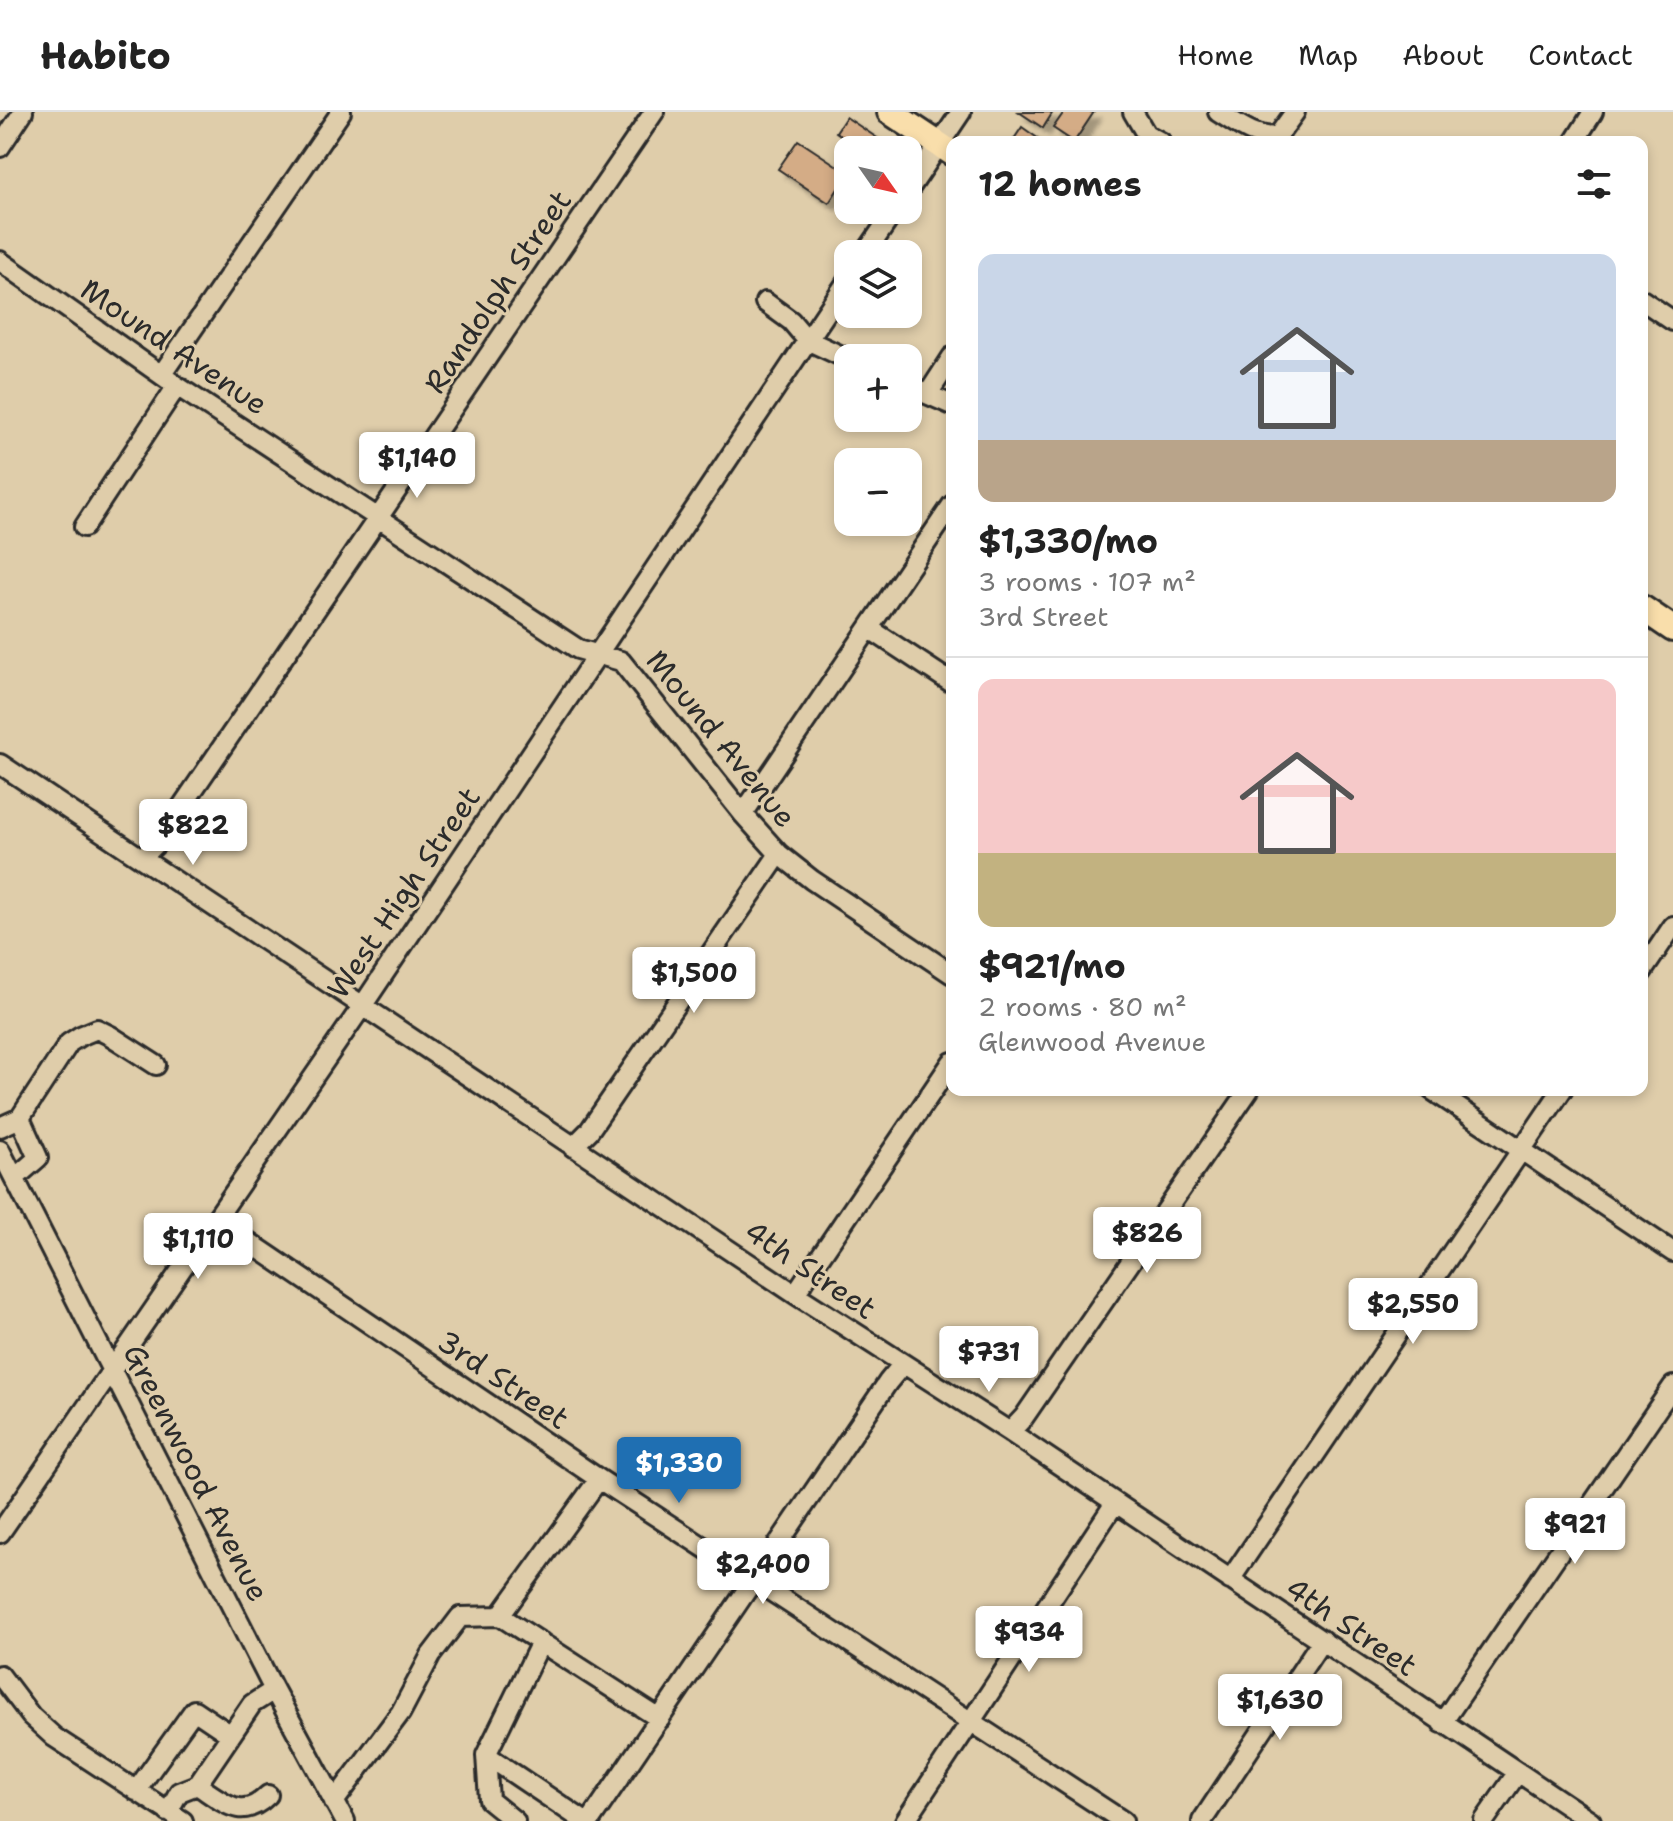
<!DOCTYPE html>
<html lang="en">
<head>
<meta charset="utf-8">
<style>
  body { margin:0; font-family:"Shantell Sans",sans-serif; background:#f6f6f6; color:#222; height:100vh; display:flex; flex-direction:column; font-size:30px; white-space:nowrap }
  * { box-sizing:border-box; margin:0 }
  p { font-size:26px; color:#767676 }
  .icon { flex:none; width:44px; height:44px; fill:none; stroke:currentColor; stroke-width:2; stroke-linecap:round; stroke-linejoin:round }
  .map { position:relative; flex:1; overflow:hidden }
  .panel { position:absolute; left:946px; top:24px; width:702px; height:960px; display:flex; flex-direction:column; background:#fff; border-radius:16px; box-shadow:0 4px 12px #0003 }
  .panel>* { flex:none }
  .needle { width:52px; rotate:124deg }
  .tools { position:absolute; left:834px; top:24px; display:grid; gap:16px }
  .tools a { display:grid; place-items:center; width:88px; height:88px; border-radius:16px; background:#fff; box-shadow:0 4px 12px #0003; font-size:40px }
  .price { position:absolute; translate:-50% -68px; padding:0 18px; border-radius:8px; background:#fff; color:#222; font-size:26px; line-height:52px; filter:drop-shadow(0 2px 4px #0008) }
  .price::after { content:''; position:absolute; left:50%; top:48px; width:24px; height:18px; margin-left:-12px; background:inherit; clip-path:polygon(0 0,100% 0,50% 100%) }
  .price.current { background:#1f6fb2; color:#fff }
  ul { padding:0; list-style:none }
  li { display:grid; align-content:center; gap:16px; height:424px; padding:0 32px }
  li+li { border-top:2px solid #e0e0e0 }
  li span { display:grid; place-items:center; height:248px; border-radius:16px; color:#555 }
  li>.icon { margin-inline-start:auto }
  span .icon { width:144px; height:144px; fill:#fffc; stroke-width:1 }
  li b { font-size:34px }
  h2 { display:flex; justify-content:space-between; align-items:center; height:96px; padding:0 32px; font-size:34px }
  header { display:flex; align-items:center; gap:48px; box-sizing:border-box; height:112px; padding:0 40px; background:#fff; border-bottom:2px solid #e0e0e0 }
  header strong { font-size:38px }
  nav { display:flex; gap:44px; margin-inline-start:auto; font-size:28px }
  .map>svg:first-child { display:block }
</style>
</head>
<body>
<header>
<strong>Habito</strong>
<nav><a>Home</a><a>Map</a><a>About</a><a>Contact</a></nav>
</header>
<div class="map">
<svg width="1673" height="1709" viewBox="0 0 1673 1709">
  <defs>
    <filter id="shadow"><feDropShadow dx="7" dy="7" stdDeviation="2" flood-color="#0004"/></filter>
  </defs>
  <rect width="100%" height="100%" fill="#dfcdaa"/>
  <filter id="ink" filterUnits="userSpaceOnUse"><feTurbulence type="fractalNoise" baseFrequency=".0125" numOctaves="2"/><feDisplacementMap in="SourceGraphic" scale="16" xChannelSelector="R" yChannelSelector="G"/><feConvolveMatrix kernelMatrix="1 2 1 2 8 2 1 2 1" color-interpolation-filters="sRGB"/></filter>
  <g filter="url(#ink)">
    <path fill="#d4ac86" stroke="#2b2b2b" stroke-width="2" filter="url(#shadow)" d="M 1019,0 L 1053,0 L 1043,16 Z
      M 1064,0 L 1094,0 L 1074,30 L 1053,16 Z
      M 846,5 L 895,38 L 862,38 L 836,20 Z
      M 1022,15 L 1043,30 L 1012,30 Z
      M 798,28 L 848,61 L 829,91 L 778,57 Z"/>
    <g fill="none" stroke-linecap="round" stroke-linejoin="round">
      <defs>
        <path id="minor" d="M 1133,0 L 1146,22 L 1161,30
          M 1218,0 C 1238,12 1253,25 1277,25 L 1295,0
          M 1574,30 L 1593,0
          M 0,35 L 23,0
          M 908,79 L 961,0
          M 865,142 L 895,98
          M 0,149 L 177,274 L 578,537 L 621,549 L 743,702 L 779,742 L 812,768 L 952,862
          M 1642,188 L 1673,209
          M 765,190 L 791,209 L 807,228 L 848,247
          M 162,262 L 341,0
          M 908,274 L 952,293
          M 928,282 L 952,245
          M 84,415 L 177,274
          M 870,517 L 952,571
          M 0,652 L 795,1182 L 1010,1320 L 1591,1709
          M 743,702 L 952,393
          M 142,746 L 157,731 L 654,0
          M 1642,860 L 1673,814
          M 1432,978 L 1673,1140
          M 20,1006 L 69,931 L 80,924 L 97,917 L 111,924 L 156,953
          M 0,1015 L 20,1006 L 38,1046 L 15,1066
          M 573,1035 L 589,1019 L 779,742
          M 0,1038 L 274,1578 L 345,1709
          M 215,1107 L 599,1367 L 1123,1709
          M 795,1182 L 952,950
          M 1010,1320 L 1024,1305 L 1249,978
          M 0,1421 L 363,893 L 848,168
          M 1230,1468 L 1562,978
          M 500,1504 L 660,1607
          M 500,1504 L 599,1367
          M 541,1530 L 486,1643 L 584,1709
          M 0,1563 L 31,1604 L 54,1625 L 183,1709
          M 1442,1611 L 1673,1274
          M 486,1643 L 489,1688 L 515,1709
          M 136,1679 L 194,1598 L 231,1623
          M 268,1683 C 242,1709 226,1692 197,1673 L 252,1592 L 274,1578
          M 334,1690 L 401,1600 L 431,1543 L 460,1505 L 500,1504
          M 168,1700 L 179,1680 L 197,1673
          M 590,1709 L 888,1270 L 902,1253
          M 905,1709 L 1115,1391
          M 1202,1709 L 1322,1528
          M 1484,1709 L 1518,1660"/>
        <path id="major" d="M 890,0 L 952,41
          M 1642,496 L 1673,517"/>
      </defs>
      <use href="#minor" stroke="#2b2b2b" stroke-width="24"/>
      <use href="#major" stroke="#2b2b2b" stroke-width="30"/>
      <use href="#minor" stroke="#dfcdaa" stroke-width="18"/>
      <use href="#major" stroke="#f9deab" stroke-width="24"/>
    </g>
  </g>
  <g text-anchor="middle" stroke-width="6" stroke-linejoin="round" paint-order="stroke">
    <g font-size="30" fill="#2b2b2b" stroke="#dfcdaa">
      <text transform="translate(498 180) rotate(-56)" y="10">Randolph Street</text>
      <text transform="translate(174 235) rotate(34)" y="10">Mound Avenue</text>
      <text transform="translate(721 627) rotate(51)" y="10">Mound Avenue</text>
      <text transform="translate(404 781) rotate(-56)" y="10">West High Street</text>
      <text transform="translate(810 1158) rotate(34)" y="10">4th Street</text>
      <text transform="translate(503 1268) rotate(34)" y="10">3rd Street</text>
      <text transform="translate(196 1361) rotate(63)" y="10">Greenwood Avenue</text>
      <text transform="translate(1351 1515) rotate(34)" y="10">4th Street</text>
    </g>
  </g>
</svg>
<div class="tools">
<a><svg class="needle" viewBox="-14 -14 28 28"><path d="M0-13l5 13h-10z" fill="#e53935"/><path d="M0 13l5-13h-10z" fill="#767676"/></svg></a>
<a><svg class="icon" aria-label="layers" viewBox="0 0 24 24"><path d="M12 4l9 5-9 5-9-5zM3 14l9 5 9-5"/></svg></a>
<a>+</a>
<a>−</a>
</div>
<b class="price" style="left:417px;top:388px">$1,140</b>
<b class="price" style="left:193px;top:755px">$822</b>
<b class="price" style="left:694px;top:903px">$1,500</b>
<b class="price" style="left:1147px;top:1163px">$826</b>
<b class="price" style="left:198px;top:1169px">$1,110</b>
<b class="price" style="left:1413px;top:1234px">$2,550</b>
<b class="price" style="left:989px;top:1282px">$731</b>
<b class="price current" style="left:679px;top:1393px">$1,330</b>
<b class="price" style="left:1575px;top:1454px">$921</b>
<b class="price" style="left:763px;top:1494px">$2,400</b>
<b class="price" style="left:1029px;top:1562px">$934</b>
<b class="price" style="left:1280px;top:1630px">$1,630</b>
<section class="panel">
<h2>12 homes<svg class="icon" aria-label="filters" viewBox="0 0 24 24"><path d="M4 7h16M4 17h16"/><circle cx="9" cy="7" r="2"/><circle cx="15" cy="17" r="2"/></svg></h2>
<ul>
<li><span style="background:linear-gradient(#c9d6e8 75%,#b9a48a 0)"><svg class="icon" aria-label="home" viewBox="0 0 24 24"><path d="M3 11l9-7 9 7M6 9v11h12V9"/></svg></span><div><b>$1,330/mo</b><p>3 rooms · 107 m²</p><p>3rd Street</p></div></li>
<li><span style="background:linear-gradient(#f6c9c9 70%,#c2b280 0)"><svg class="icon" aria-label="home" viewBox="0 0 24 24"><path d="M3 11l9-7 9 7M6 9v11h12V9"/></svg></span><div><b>$921/mo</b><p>2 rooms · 80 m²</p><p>Glenwood Avenue</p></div></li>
</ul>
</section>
</div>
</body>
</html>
